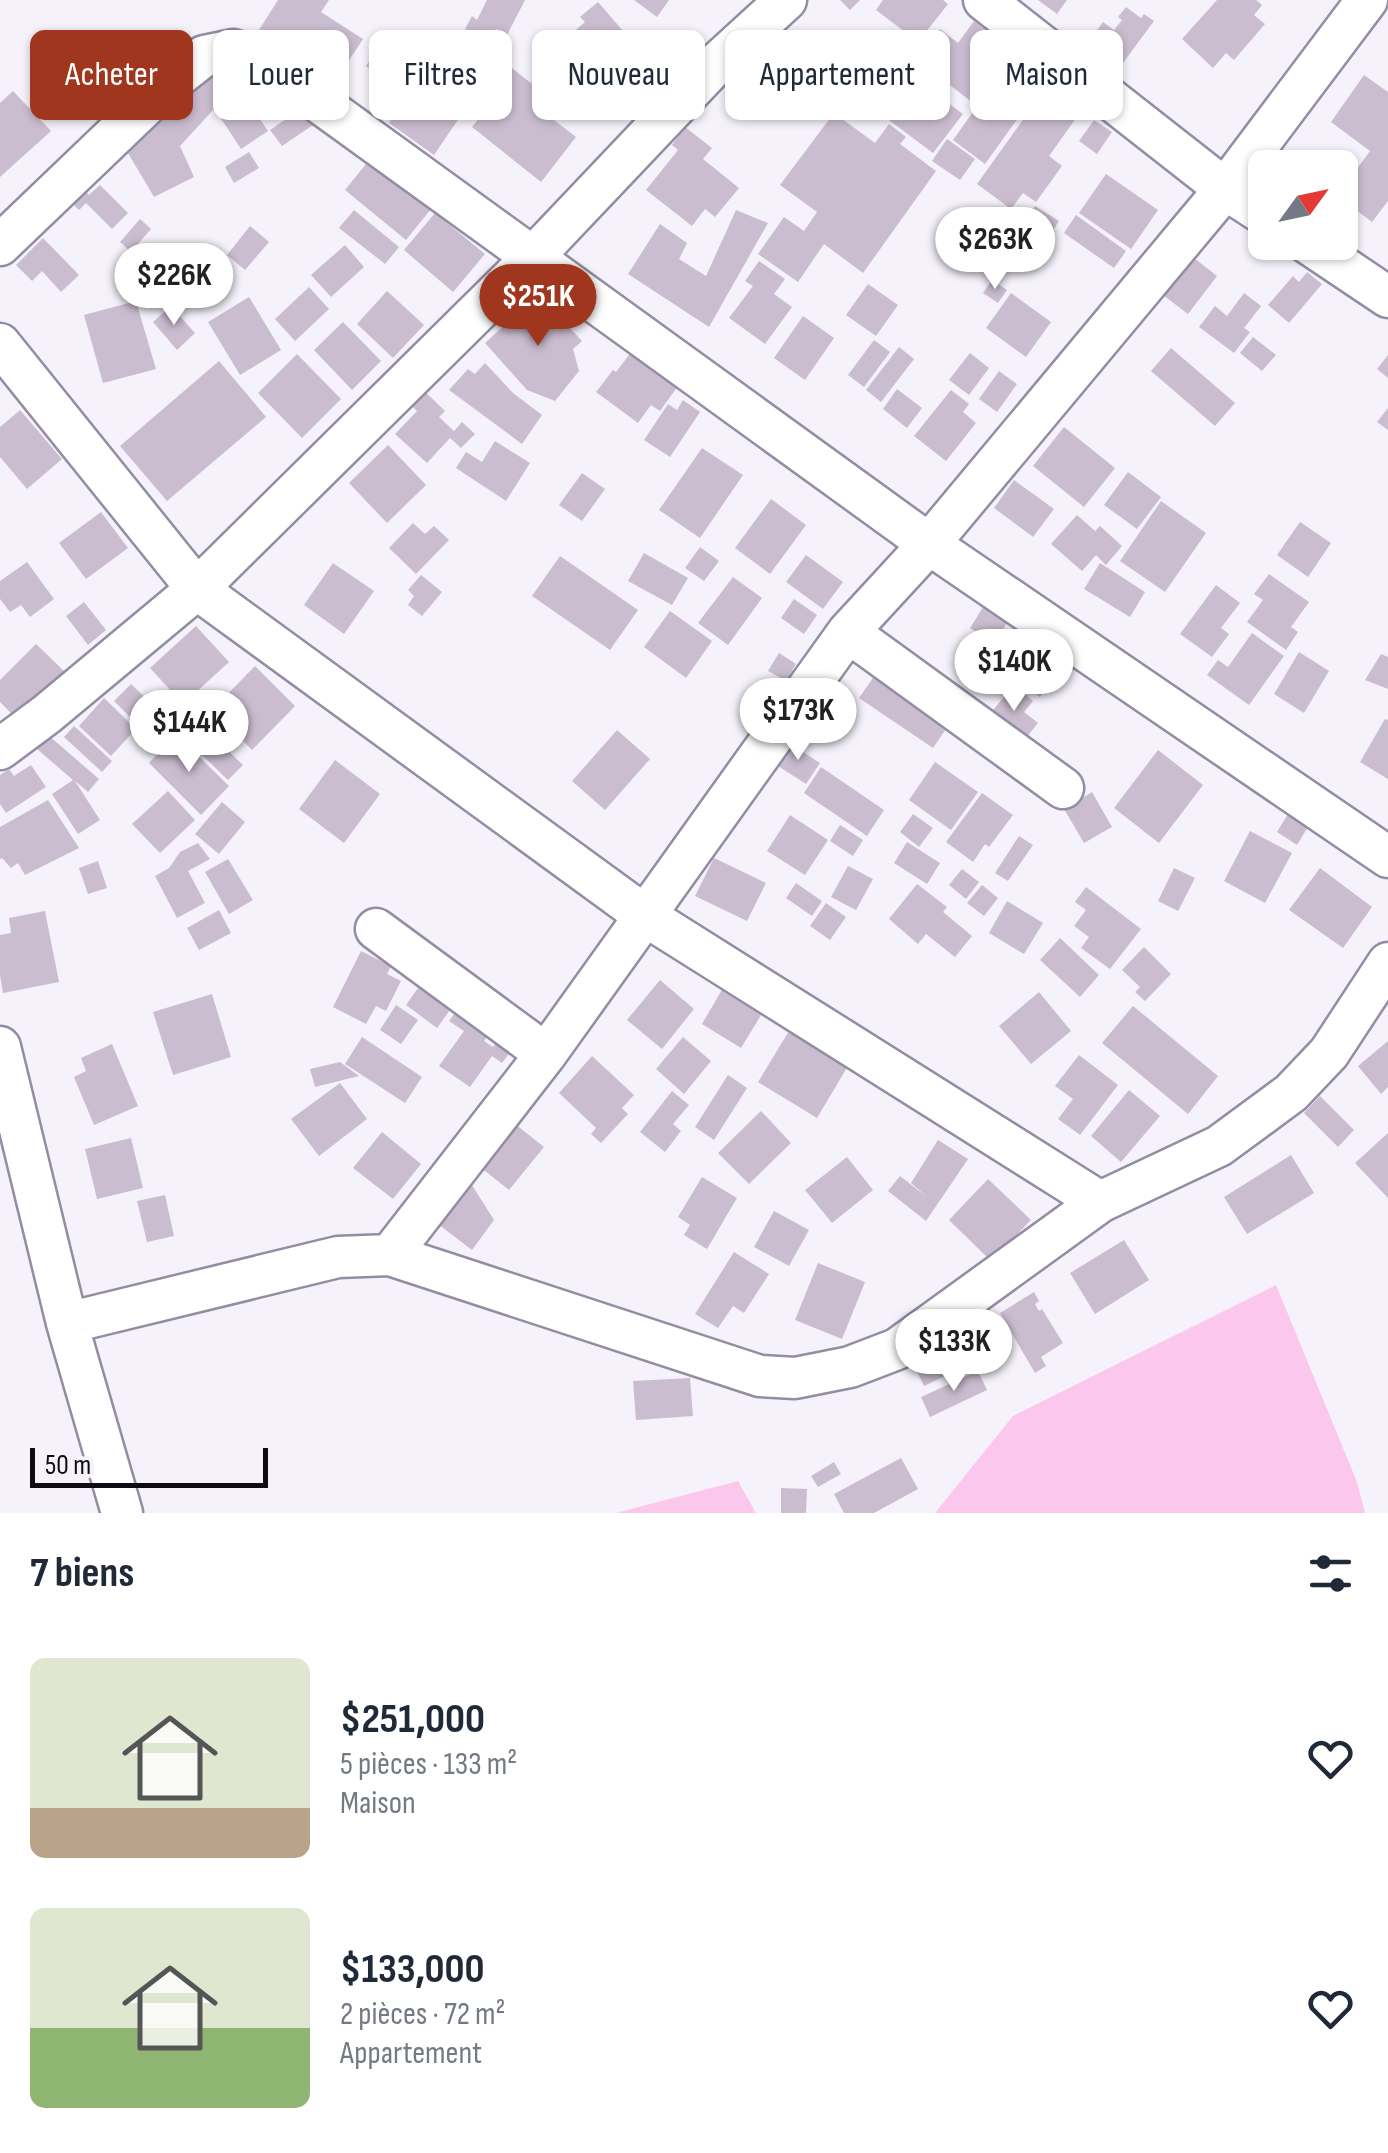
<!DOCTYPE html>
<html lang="fr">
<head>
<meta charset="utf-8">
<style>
  body { margin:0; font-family:"Sofia Sans Condensed",sans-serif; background:#f6f6f7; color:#1f2937; height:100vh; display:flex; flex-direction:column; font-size:38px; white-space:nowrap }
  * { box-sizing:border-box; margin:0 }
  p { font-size:32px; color:#747a83 }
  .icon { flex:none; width:55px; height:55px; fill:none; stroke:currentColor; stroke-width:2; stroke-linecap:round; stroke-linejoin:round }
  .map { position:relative; height:1513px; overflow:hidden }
  .sheet { display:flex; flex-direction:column; background:#fff; flex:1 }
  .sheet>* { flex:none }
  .banner { position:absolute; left:30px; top:30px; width:1330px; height:90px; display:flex; gap:20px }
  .needle { width:65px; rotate:57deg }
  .buttons { position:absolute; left:1248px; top:150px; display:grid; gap:20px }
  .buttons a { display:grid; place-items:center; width:110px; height:110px; border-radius:15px; background:#fff; box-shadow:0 2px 8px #0004; font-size:50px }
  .scale { position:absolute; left:30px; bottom:25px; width:238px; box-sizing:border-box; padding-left:10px; border:5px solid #0e0b13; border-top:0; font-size:28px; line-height:35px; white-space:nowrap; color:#0e0b13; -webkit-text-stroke:8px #f5f2fb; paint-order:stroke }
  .price { position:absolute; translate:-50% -85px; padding:0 22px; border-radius:35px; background:#fff; color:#222; font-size:32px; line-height:65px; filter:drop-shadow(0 2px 5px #0008) }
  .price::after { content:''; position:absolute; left:50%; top:60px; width:30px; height:22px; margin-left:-15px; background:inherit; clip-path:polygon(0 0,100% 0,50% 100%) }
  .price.selected { background:#9f361d; color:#fff }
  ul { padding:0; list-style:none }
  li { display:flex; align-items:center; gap:30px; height:250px; padding:0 30px }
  li span { display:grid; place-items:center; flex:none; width:280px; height:200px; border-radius:15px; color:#555 }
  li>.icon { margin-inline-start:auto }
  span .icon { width:120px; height:120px; fill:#fffc; stroke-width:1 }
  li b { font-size:42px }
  h2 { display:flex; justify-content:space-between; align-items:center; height:120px; padding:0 30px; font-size:42px }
  .pill { padding:0 35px; border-radius:15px; background:#fff; box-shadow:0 2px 8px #0004; font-size:35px; line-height:90px }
  .pill.selected { background:#9f361d; color:#fff }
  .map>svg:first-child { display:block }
</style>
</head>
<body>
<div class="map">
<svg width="1388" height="1513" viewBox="0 0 1388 1513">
  <rect width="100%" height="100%" fill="#f5f2fb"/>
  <path fill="#fbc7ec" d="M 1276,1285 L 1357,1482 L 1365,1513 L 935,1513 L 1013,1416 Z
    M 738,1481 L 756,1513 L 616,1513 Z"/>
  <path fill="#cbbdd0" d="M 278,0 L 329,0 L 321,12 L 363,39 L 344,68 L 303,43 L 296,53 L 259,30 Z
    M 487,0 L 525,0 L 507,35 L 496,29 L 489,42 L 465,29 L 472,16 L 477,20 Z
    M 634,0 L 669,0 L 657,17 Z
    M 840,0 L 860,0 L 850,10 Z
    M 883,0 L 943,0 L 948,4 L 918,42 L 876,10 Z
    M 1038,0 L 1067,0 L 1057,14 Z
    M 1217,0 L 1256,0 L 1262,5 L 1254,15 L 1265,24 L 1234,60 L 1226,53 L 1213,68 L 1182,39 Z
    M 598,2 L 649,61 L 632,75 L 624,66 L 607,81 L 569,36 L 585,22 L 580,17 Z
    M 1126,7 L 1141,18 L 1144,14 L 1154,21 L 1120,67 L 1088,43 L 1103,22 L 1114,30 L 1122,20 L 1118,17 Z
    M 974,21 L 1011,50 L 972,102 L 917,60 L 940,29 L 958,43 Z
    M 404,35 L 455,69 L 442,88 L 468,105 L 434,155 L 389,123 L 400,106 L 372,86 L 380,75 L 366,66 L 382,42 L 395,50 Z
    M 823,35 L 855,60 L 839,82 L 806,57 Z
    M 493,53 L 546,95 L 537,107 L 576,137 L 541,182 L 472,127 L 498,94 L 475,76 Z
    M 213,68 L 249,71 L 180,146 L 194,177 L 154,197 L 122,143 L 156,106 L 167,114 Z
    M 911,75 L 963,114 L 933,153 L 882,115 Z
    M 1364,75 L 1388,92 L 1388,201 L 1372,222 L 1340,198 L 1340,192 L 1370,151 L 1331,122 Z
    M 990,88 L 1023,111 L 985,164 L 953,140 Z
    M 1045,89 L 1079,114 L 1049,156 L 1062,166 L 1036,202 L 1023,193 L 1011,209 L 977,184 Z
    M 13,91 L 51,131 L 0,177 L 0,103 Z
    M 247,100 L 268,131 L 241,149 L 220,117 Z
    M 305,106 L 316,123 L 282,146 L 270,130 Z
    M 834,113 L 875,143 L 889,124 L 906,137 L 900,144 L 936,171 L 863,273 L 824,244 L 798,282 L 758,254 L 784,217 L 804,231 L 817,212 L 780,185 Z
    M 1094,120 L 1112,132 L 1097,154 L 1079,141 Z
    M 685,127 L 712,148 L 703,159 L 739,188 L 715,217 L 705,209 L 692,226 L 646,190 L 678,150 L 672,145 Z
    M 947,139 L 975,159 L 960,180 L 932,161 Z
    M 249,152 L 259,168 L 234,183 L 225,167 Z
    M 370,159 L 431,209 L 406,240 L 345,190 Z
    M 1106,174 L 1158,210 L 1131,249 L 1079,213 Z
    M 79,184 L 89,195 L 100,185 L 128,213 L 112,229 L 86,203 L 79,210 L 66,197 Z
    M 1035,206 L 1059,221 L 1050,235 L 1026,220 Z
    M 354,210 L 399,247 L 385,264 L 339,228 Z
    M 736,210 L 768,223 L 709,327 L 628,274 L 660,224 L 687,243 L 679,259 L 706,276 Z
    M 435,213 L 485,254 L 453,292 L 404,250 Z
    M 1076,215 L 1126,251 L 1114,268 L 1064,233 Z
    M 140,219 L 151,229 L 131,252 L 120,242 Z
    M 250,226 L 269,242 L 245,270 L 227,255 Z
    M 43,238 L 79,275 L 61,292 L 42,271 L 32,281 L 16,265 Z
    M 345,245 L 364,267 L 331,297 L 311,275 Z
    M 1185,251 L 1217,276 L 1188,314 L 1155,289 Z
    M 759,261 L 785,279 L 774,294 L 792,307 L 765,344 L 729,318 L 753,286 L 745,281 Z
    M 1307,272 L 1322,284 L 1289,323 L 1268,305 L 1293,276 L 1299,282 Z
    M 992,280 L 1007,290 L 998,303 L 983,293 Z
    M 868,284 L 898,305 L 876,336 L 846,315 Z
    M 309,287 L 329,309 L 295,341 L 275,319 Z
    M 387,291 L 424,325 L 393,358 L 357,324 Z
    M 1011,293 L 1051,322 L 1026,357 L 986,328 Z
    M 1244,293 L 1261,306 L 1244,328 L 1250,332 L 1234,353 L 1199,327 L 1215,306 L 1227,316 Z
    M 539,294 L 582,341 L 573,349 L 579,371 L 555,401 L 527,390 L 485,343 Z
    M 249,297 L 281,350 L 240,375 L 208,322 Z
    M 136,301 L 156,369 L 103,383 L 84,315 Z
    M 171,306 L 195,333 L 177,350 L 153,322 Z
    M 803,316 L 834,338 L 805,380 L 774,358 Z
    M 343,322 L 381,361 L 352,390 L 314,350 Z
    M 1253,337 L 1276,355 L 1262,371 L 1240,353 Z
    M 874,340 L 890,352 L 864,387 L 848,375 Z
    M 899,347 L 914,359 L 881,402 L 866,390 Z
    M 1171,348 L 1235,403 L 1215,426 L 1151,371 Z
    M 632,351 L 678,386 L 660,411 L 651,405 L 638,423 L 596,392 L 613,370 L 616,372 Z
    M 970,353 L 989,368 L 969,395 L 949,380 Z
    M 297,354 L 341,399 L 302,438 L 258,393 Z
    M 1388,355 L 1388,378 L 1377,369 Z
    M 219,361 L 266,417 L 167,501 L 120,446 Z
    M 485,363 L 513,393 L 542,415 L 522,444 L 449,390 L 468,369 L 475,374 Z
    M 999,371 L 1017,384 L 997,412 L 979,399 Z
    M 419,386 L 445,411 L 439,417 L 454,431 L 462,422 L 475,434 L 461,448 L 450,438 L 427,463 L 395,434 L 417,411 L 406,400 Z
    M 897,389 L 922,408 L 907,428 L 883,409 Z
    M 951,390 L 969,404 L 963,412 L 976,423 L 946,461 L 914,436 Z
    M 683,400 L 700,412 L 670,457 L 644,440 L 668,404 L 677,410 Z
    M 1388,408 L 1388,430 L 1377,422 Z
    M 20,410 L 62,459 L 27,489 L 0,457 L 0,427 Z
    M 1064,427 L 1115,468 L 1084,507 L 1033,466 Z
    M 495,441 L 530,463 L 506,501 L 456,468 L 466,452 L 482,462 Z
    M 388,445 L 426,485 L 387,523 L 349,483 Z
    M 702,448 L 743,475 L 700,538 L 659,510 Z
    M 1128,472 L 1161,497 L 1137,529 L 1104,505 Z
    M 582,473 L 605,489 L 582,521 L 559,505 Z
    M 1014,480 L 1054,509 L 1033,537 L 994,508 Z
    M 771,499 L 806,525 L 770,574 L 735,548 Z
    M 1161,501 L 1206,533 L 1165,592 L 1120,561 Z
    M 101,512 L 128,548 L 86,579 L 59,543 Z
    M 1077,515 L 1095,531 L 1100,526 L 1122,546 L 1106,565 L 1096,555 L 1082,571 L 1051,544 Z
    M 1300,522 L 1331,543 L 1308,577 L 1277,555 Z
    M 413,523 L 425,534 L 434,526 L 449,540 L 416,574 L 389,548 Z
    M 700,547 L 719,561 L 704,581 L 685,568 Z
    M 644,553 L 688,578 L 672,605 L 628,581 Z
    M 806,555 L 843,582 L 823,609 L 786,582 Z
    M 560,556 L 638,610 L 610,650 L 532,596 Z
    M 27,562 L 54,599 L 30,617 L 21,605 L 10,612 L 0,599 L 0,581 Z
    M 333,563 L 374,591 L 344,634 L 304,605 Z
    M 1100,563 L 1145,592 L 1130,617 L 1084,589 Z
    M 1269,574 L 1309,602 L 1291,627 L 1298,632 L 1286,650 L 1247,622 L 1263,600 L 1254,594 Z
    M 421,575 L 442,592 L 422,616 L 408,605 L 414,596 L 408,590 Z
    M 733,577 L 762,598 L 728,645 L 698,623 Z
    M 1216,585 L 1240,603 L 1221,628 L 1229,634 L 1212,657 L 1180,634 Z
    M 794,599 L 817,615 L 804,634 L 781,618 Z
    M 84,602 L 106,630 L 88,645 L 66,616 Z
    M 985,604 L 1009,620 L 994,643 L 970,628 Z
    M 670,611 L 712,641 L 686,678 L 644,647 Z
    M 196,626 L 229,662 L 183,704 L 150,668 Z
    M 1021,633 L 1064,663 L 1040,697 L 997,666 Z
    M 1252,633 L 1284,656 L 1249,705 L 1207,675 L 1218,660 L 1228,667 Z
    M 36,644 L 65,672 L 18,720 L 0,702 L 0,680 Z
    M 1299,652 L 1329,671 L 1304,713 L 1274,694 Z
    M 779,653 L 796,664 L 786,681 L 768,671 Z
    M 1381,654 L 1388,657 L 1388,689 L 1365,680 Z
    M 255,666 L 295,706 L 252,750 L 212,710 Z
    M 875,675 L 948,726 L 933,748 L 859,698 Z
    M 131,684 L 163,715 L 146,733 L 114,701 Z
    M 1014,685 L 1033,701 L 1024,712 L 1038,723 L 1022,743 L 988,716 Z
    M 104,698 L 136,729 L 111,756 L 79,726 Z
    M 803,711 L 816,721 L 801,739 L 789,728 Z
    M 1385,719 L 1388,720 L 1388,779 L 1360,762 Z
    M 74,726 L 112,761 L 102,772 L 64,737 Z
    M 617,730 L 650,759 L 605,810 L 572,781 Z
    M 176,734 L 229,786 L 201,815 L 149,763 Z
    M 48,735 L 99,779 L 88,792 L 75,781 L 100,820 L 78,834 L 52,794 L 73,780 L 37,749 Z
    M 215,738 L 243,765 L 228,780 L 201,754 Z
    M 789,743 L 820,763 L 806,784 L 775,764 Z
    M 1158,750 L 1203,785 L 1159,843 L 1114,808 Z
    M 335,760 L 380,794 L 344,843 L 299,809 Z
    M 935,762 L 978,792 L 951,830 L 909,800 Z
    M 31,765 L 46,787 L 6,813 L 0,804 L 0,775 L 9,769 L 14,776 Z
    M 821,767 L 884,810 L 867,836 L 804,793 Z
    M 168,791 L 195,820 L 160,853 L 132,824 Z
    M 1092,792 L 1112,827 L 1084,843 L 1064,809 Z
    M 982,793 L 1013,815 L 989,847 L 985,844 L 973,862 L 946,842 Z
    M 48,800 L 79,848 L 25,875 L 18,863 L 11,868 L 2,858 L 0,859 L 0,827 Z
    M 222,802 L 245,822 L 219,854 L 195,834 Z
    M 1294,804 L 1314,817 L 1297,845 L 1277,832 Z
    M 913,814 L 933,828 L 919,847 L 900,832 Z
    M 790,815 L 828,840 L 805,875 L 767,851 Z
    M 840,825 L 863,840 L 853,856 L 830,841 Z
    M 1250,831 L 1292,853 L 1265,903 L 1224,881 Z
    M 1019,836 L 1033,845 L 1008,881 L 995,873 Z
    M 907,842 L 940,863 L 927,884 L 894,863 Z
    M 198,843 L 210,859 L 188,871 L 205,903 L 177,918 L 155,876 L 169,868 L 180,852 Z
    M 714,858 L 766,883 L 747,921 L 695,896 Z
    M 228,859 L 253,900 L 229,914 L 205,872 Z
    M 98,861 L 107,888 L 88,894 L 79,868 Z
    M 848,866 L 873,879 L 856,910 L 831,897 Z
    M 1174,868 L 1195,878 L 1178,911 L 1158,901 Z
    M 1320,868 L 1372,907 L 1343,948 L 1289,910 Z
    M 962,869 L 979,882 L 966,899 L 949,885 Z
    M 796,883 L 822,901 L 812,916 L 786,898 Z
    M 917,884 L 947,907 L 943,912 L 972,936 L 955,957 L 926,934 L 918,944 L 889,919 Z
    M 982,885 L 998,898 L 984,916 L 967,903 Z
    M 1086,887 L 1141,929 L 1110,969 L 1081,948 L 1089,937 L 1074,926 L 1086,910 L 1075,902 Z
    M 1007,901 L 1043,923 L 1024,954 L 989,933 Z
    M 826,903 L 846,917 L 830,940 L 810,926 Z
    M 219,910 L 231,933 L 199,950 L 187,928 Z
    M 45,911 L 59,982 L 3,993 L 0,975 L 0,935 L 11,933 L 9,918 Z
    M 1060,938 L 1099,975 L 1080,997 L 1040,960 Z
    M 1144,947 L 1171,974 L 1145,1001 L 1135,992 L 1140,987 L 1122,970 Z
    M 361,951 L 391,966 L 387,974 L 401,981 L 386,1011 L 376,1006 L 366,1024 L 333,1007 Z
    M 660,980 L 694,1009 L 662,1049 L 627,1020 Z
    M 418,988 L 450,1010 L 437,1028 L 406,1005 Z
    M 723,988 L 763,1012 L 741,1048 L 702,1024 Z
    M 1039,992 L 1071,1031 L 1031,1064 L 999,1026 Z
    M 212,994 L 231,1057 L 173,1075 L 153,1012 Z
    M 396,1005 L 418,1020 L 401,1044 L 380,1030 Z
    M 460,1006 L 492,1029 L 484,1041 L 493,1047 L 503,1033 L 517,1043 L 502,1063 L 492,1056 L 470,1087 L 439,1066 L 464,1031 L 449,1021 Z
    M 1133,1006 L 1218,1076 L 1188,1114 L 1102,1043 Z
    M 789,1031 L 848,1066 L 817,1118 L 758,1082 Z
    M 362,1037 L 422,1077 L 405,1103 L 345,1064 Z
    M 683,1037 L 711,1061 L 684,1094 L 656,1069 Z
    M 1388,1041 L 1388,1087 L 1381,1094 L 1358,1066 Z
    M 112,1044 L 138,1106 L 94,1125 L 74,1077 L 86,1071 L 81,1058 Z
    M 1079,1055 L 1118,1085 L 1080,1135 L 1058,1119 L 1073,1099 L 1055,1086 Z
    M 592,1056 L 634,1095 L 622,1108 L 628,1114 L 601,1143 L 591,1134 L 596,1128 L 559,1093 Z
    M 340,1062 L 359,1076 L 315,1087 L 310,1069 Z
    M 728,1075 L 747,1088 L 714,1140 L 695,1127 Z
    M 340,1083 L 367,1119 L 319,1156 L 291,1119 Z
    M 1129,1090 L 1160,1116 L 1121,1162 L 1091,1136 Z
    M 672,1091 L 689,1105 L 673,1124 L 681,1131 L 665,1152 L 640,1132 Z
    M 1320,1096 L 1354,1130 L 1338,1147 L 1304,1113 Z
    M 761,1111 L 791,1143 L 749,1184 L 718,1153 Z
    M 515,1124 L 544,1147 L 509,1190 L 480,1167 Z
    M 382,1132 L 421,1164 L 393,1199 L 353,1168 Z
    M 1388,1133 L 1388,1198 L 1355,1163 Z
    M 131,1138 L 143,1188 L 97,1199 L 85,1149 Z
    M 938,1140 L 968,1159 L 926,1221 L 888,1191 L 900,1176 L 927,1197 L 911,1183 Z
    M 1291,1155 L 1314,1193 L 1247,1234 L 1224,1197 Z
    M 847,1157 L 873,1190 L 832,1223 L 805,1190 Z
    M 702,1177 L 737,1198 L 707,1249 L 684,1235 L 690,1225 L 678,1217 Z
    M 988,1179 L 1031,1220 L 991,1261 L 949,1220 Z
    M 470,1182 L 494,1220 L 472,1250 L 438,1224 L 456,1206 L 450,1196 Z
    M 165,1195 L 174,1236 L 147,1242 L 137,1201 Z
    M 774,1211 L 809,1230 L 789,1266 L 754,1247 Z
    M 1124,1240 L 1149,1280 L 1095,1314 L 1070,1273 Z
    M 734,1252 L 769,1274 L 744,1313 L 733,1306 L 718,1328 L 695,1314 Z
    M 818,1263 L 865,1282 L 842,1339 L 795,1320 Z
    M 1034,1292 L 1039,1301 L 1035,1304 L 1039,1311 L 1042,1309 L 1063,1343 L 1041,1357 L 1046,1366 L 1035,1373 L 1000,1313 Z
    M 959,1339 L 970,1364 L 924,1386 L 912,1361 Z
    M 978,1371 L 987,1390 L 930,1417 L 921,1397 Z
    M 690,1378 L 693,1416 L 636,1420 L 633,1381 Z
    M 901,1458 L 918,1489 L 874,1513 L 844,1513 L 834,1494 Z
    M 834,1462 L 841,1474 L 818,1487 L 811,1476 Z
    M 781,1488 L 807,1489 L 806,1513 L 781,1513 Z"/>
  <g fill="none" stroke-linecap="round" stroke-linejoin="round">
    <defs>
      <path id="minor" d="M 984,0 L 1225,189 L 1265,215
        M 1306,242 L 1388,297
        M 0,245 L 167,85 L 204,56 L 233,50 L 259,59 L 929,544 L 1388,857
        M 0,344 L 197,589 L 644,915 L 1100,1202
        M 848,632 L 1063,788
        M 0,749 L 47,714 L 197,589 L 532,258 L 717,63 L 786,0
        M 376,929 L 546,1054
        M 0,1047 L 67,1323 L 122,1513
        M 390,1255 L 546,1054 L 848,632 L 929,544 L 1225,189 L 1367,0
        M 67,1323 L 338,1257 L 390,1255 L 760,1376 L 795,1378 L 850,1367 L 897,1349 L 1100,1202 L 1219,1146 L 1291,1093 L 1329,1053 L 1388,963"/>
    </defs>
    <use href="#minor" stroke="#928da2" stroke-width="45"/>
    <use href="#minor" stroke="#fff" stroke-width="40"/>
  </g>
</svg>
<div class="buttons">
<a><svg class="needle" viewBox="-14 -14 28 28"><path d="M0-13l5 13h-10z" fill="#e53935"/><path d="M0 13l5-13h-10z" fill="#747a83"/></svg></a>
</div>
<div class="scale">50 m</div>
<b class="price" style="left:995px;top:292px">$263K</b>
<b class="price" style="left:174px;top:328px">$226K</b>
<b class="price selected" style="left:538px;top:349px">$251K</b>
<b class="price" style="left:1014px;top:714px">$140K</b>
<b class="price" style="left:798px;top:763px">$173K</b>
<b class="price" style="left:189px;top:775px">$144K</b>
<b class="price" style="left:954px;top:1394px">$133K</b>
<div class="banner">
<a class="pill selected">Acheter</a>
<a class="pill">Louer</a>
<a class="pill">Filtres</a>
<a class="pill">Nouveau</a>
<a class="pill">Appartement</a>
<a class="pill">Maison</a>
</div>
</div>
<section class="sheet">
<h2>7 biens<svg class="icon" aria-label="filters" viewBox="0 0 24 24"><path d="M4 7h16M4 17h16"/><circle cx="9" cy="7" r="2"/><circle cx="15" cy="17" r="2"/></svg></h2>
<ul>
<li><span style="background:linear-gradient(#dfe7d0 75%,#b9a48a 0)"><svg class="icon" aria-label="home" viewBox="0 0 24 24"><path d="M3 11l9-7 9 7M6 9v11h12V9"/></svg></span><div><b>$251,000</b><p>5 pièces · 133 m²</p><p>Maison</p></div><svg class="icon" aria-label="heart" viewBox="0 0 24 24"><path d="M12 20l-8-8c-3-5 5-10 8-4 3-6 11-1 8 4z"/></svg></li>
<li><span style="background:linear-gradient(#dfe7d0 60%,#8fb573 0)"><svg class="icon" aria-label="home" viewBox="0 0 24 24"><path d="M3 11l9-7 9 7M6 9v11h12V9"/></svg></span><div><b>$133,000</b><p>2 pièces · 72 m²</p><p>Appartement</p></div><svg class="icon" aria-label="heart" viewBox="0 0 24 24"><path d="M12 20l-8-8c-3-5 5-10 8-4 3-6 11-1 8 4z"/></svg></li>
</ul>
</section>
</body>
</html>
